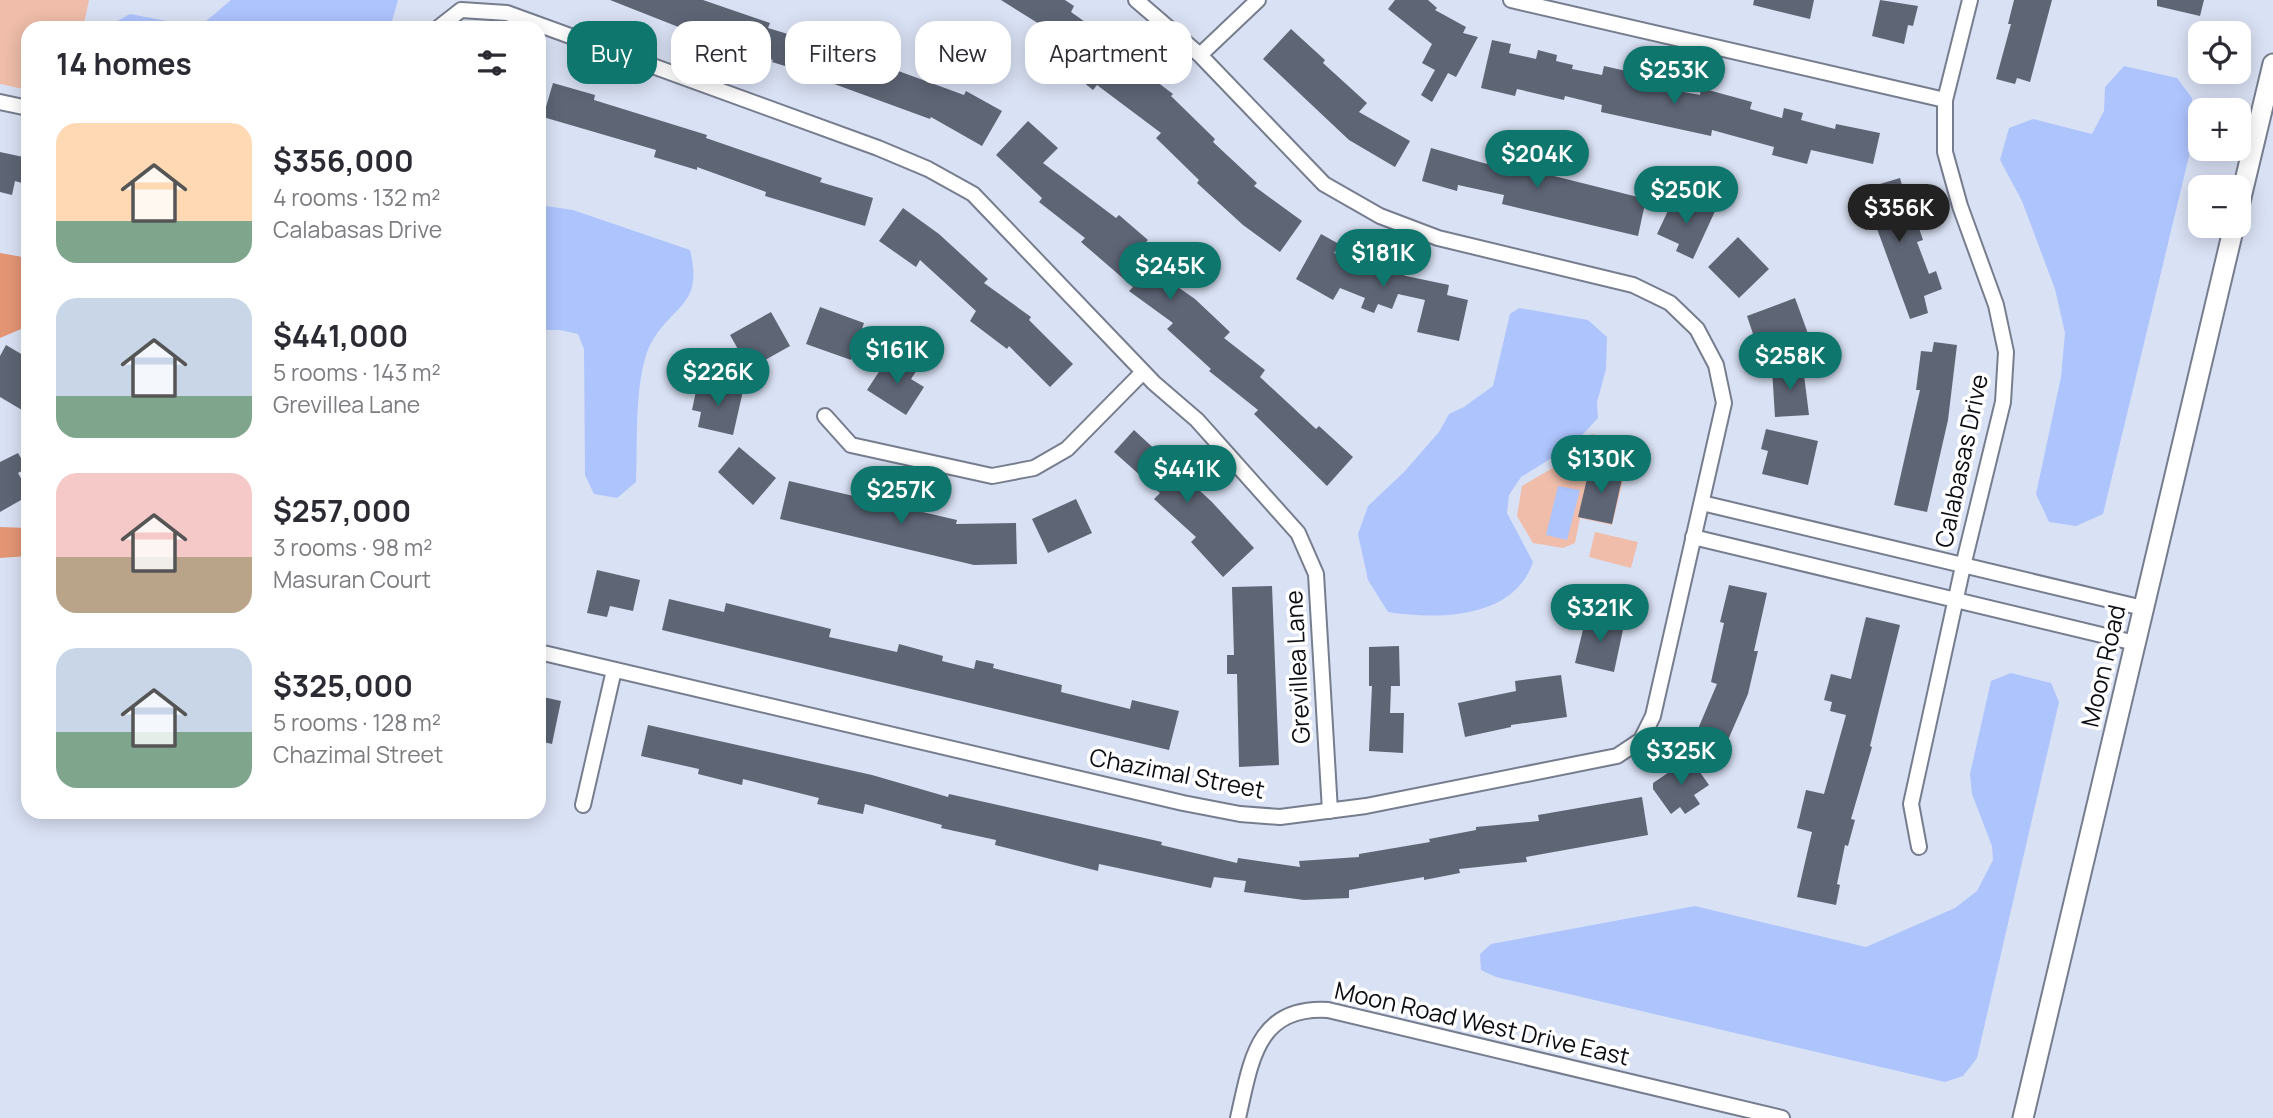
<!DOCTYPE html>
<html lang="en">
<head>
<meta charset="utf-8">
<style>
  body { margin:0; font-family:Manrope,sans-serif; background:#f2f2f3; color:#2b2b33; height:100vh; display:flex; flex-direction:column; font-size:26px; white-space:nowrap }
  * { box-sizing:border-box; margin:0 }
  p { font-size:23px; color:#7c7c81 }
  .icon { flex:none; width:38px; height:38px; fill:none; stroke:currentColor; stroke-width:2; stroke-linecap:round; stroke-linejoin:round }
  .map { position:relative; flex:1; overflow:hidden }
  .side { position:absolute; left:21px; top:21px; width:525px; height:798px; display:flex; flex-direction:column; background:#fff; border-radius:21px; box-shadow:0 4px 18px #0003 }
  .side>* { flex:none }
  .guide { position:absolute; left:567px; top:21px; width:665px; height:63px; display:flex; gap:14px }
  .fabs { position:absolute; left:2188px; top:21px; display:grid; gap:14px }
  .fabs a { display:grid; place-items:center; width:63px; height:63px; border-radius:14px; background:#fff; box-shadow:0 4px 18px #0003; font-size:35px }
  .price { position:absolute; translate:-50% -60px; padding:0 16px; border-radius:24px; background:#0f766e; color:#fff; font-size:23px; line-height:46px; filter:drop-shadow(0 2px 4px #0008) }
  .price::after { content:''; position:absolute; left:50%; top:42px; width:21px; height:16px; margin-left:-10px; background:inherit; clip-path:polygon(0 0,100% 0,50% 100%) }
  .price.active { background:#222; color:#fff }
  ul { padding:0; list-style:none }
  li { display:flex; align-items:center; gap:21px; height:175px; padding:0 35px }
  li span { display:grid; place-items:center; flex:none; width:196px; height:140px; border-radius:21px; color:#555 }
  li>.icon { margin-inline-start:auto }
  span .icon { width:84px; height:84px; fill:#fffc; stroke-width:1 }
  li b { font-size:30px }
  h2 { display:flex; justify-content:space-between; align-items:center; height:84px; padding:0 35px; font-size:30px }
  .pill { padding:0 24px; border-radius:21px; background:#fff; box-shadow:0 4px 18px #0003; font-size:24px; line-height:63px }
  .pill.active { background:#0f766e; color:#fff }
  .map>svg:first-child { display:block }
</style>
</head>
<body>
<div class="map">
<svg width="2273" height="1118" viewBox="0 0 2273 1118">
  <rect width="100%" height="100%" fill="#d9e1f4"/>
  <path fill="#efbda9" d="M 0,0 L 89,0 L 83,28 L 28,28 L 28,90 L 0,84 Z
    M 1592,434 L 1640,447 L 1638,457 L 1641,458 L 1637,475 L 1587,465 L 1624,476 L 1612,525 L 1580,518 L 1575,543 L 1563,548 L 1533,543 L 1517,516 L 1522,486 L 1575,455 L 1585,465 L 1577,452 Z
    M 1595,532 L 1638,542 L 1631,568 L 1589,557 Z"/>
  <path fill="#e49674" d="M 0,253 L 28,258 L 28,326 L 0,338 Z
    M 0,527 L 28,528 L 28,556 L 0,558 Z"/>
  <path fill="#aec4fd" d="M 231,0 L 398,0 L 390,28 L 105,28 L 130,14 L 199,27 Z
    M 2124,66 L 2177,78 L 2192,98 L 2189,156 L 2103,514 L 2076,526 L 2049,522 L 2036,494 L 2061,377 L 2065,333 L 2055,289 L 2022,201 L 2000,160 L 2009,128 L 2033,119 L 2092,134 L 2104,111 L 2105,87 Z
    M 539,205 L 573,210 L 690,250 C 703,303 677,303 654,338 C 633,369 638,445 636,482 L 617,498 L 594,494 L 585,475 L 584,349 L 578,334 L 560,330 L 539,330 Z
    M 1519,308 L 1588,320 L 1607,337 L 1606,369 L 1597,402 L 1598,418 L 1574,444 L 1521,477 L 1509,495 L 1507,513 L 1533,562 C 1514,619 1437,620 1388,612 L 1368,580 L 1358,534 L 1368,506 L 1404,472 L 1439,432 L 1449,414 L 1464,407 L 1493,386 L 1510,314 Z
    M 1558,486 L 1580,490 L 1567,540 L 1546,535 Z
    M 2011,673 L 2051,683 L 2059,702 L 1977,1058 L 1963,1076 L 1945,1082 L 1496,977 L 1481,970 L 1480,954 L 1491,944 L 1695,906 L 1866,947 L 1955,908 L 1977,891 L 1993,860 L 1992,846 L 1972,794 L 1970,774 L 1991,681 Z"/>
  <path fill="#5e6575" d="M 610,0 L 703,0 L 770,23 L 768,28 L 837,49 L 843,32 L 859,37 L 855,49 L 884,59 L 882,65 L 964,95 L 966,91 L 1002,111 L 982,146 L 931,117 L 930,119 L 826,81 L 827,79 L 772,62 L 773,60 L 714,41 Z
    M 1001,0 L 1065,0 L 1074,6 L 1071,12 L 1132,55 L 1128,60 L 1173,94 L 1171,96 L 1215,139 L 1213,142 L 1257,183 L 1254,186 L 1302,221 L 1280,252 L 1243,225 L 1197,183 L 1199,180 L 1156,138 L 1161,133 L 1097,85 L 1093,90 L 1059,63 L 1073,45 Z
    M 1395,0 L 1428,0 L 1437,8 L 1435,10 L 1466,27 L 1463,33 L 1478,37 L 1456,77 L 1448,73 L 1432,102 L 1421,95 L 1435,70 L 1422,63 L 1432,44 L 1388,9 Z
    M 1754,0 L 1814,0 L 1810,19 L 1753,5 Z
    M 1880,0 L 1918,6 L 1913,26 L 1908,25 L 1904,44 L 1872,36 Z
    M 2014,0 L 2052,0 L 2030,82 L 2017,78 L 2015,84 L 1996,79 L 2011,24 L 2008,24 Z
    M 2157,0 L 2204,0 L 2200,16 L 2157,6 Z
    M 1291,29 L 1325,60 L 1323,63 L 1367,103 L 1359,112 L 1410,141 L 1395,167 L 1349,140 L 1263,59 Z
    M 1492,40 L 1511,44 L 1509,53 L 1536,59 L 1538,50 L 1557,55 L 1556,61 L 1573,65 L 1572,69 L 1602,75 L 1604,66 L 1653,77 L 1651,86 L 1700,95 L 1701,88 L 1752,102 L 1750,109 L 1782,118 L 1784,108 L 1803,113 L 1801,120 L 1835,129 L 1836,124 L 1880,133 L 1873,164 L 1811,150 L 1807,164 L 1772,155 L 1774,147 L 1712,130 L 1711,136 L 1601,112 L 1602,105 L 1565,96 L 1564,100 L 1517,89 L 1515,96 L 1481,88 Z
    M 553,83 L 595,95 L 594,100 L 707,135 L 706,138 L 822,178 L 820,182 L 873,198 L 865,226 L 765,196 L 766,192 L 697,167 L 697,170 L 654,157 L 656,150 L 543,117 Z
    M 1028,121 L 1058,148 L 1043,163 L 1116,218 L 1119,215 L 1148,240 L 1133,256 L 1195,299 L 1230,332 L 1224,338 L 1265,370 L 1260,377 L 1316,429 L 1319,426 L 1353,457 L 1327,486 L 1254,414 L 1258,410 L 1209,371 L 1211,369 L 1167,329 L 1173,323 L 1129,291 L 1133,287 L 1081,242 L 1085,238 L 1039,202 L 1042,198 L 996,155 Z
    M 1431,148 L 1487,164 L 1491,148 L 1533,158 L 1530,170 L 1646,199 L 1638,236 L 1502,204 L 1504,195 L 1458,185 L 1457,191 L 1422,181 Z
    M 0,152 L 28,158 L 25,184 L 15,181 L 12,195 L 0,192 Z
    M 1900,178 L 1905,196 L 1895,199 L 1903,227 L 1917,222 L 1923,240 L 1917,242 L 1929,274 L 1936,271 L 1942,289 L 1924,296 L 1928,313 L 1910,319 L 1876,226 L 1865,230 L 1853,192 Z
    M 1674,198 L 1698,209 L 1701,202 L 1716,209 L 1693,259 L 1676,251 L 1679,244 L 1657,234 Z
    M 903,208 L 939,234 L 988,279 L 984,283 L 1031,317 L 1029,320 L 1073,364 L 1050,387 L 1009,346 L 1007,349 L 970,321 L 976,311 L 920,260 L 916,267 L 879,241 Z
    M 1321,234 L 1339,244 L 1334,253 L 1365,270 L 1369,261 L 1406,276 L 1449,285 L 1447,295 L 1468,300 L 1459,341 L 1417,332 L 1425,300 L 1398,294 L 1392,309 L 1378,304 L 1374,313 L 1361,308 L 1365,298 L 1340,288 L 1333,300 L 1296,279 Z
    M 1738,237 L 1769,269 L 1739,298 L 1708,267 Z
    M 1795,298 L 1810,339 L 1772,353 L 1765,333 L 1754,337 L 1747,316 Z
    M 820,307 L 864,323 L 851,360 L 806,344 Z
    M 771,312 L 790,346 L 749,369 L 730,335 Z
    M 1934,342 L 1957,345 L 1948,420 L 1927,512 L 1894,505 L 1920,390 L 1916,390 L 1921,351 L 1932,352 Z
    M 6,345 L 28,358 L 28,399 L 22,410 L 0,397 L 0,356 Z
    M 901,360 L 917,370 L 911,379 L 924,387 L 906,415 L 867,390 L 886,361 L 896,368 Z
    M 1803,367 L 1809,415 L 1775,417 L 1772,369 Z
    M 708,383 L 743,391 L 733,435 L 698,427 L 701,412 L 692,410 L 696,391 L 705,393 Z
    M 1766,429 L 1818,441 L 1808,485 L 1762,474 L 1768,451 L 1761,449 Z
    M 1134,430 L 1212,502 L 1254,548 L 1223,577 L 1191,542 L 1196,537 L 1154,499 L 1160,493 L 1114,452 Z
    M 739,447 L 776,478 L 753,505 L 718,472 Z
    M 18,453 L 27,468 L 18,473 L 28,491 L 28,496 L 0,512 L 0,462 Z
    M 1590,466 L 1623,474 L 1612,524 L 1578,517 Z
    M 789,481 L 957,520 L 956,524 L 1016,523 L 1017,564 L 974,565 L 780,519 Z
    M 1076,499 L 1092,533 L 1048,553 L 1032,519 Z
    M 597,570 L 640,580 L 633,611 L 610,606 L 607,617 L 587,613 Z
    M 1729,585 L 1767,593 L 1754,651 L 1758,651 L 1748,694 L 1721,756 L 1692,743 L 1717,684 L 1711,682 L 1724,623 L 1720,622 Z
    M 1272,586 L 1279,765 L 1239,767 L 1237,674 L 1227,674 L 1227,655 L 1234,655 L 1232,587 Z
    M 669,599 L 724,612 L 726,603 L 831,629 L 829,637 L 897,652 L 899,644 L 943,656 L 942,661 L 974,669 L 976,660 L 994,664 L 993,668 L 1062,685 L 1061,692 L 1130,709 L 1132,700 L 1179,711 L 1169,750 L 662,630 Z
    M 1586,617 L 1624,625 L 1614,672 L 1575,663 Z
    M 1866,617 L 1900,625 L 1870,746 L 1872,747 L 1851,819 L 1855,820 L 1848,846 L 1845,845 L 1837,884 L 1840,885 L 1836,905 L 1797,897 L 1812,832 L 1797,828 L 1806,790 L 1824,794 L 1846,715 L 1830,711 L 1832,702 L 1824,700 L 1831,674 L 1851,679 Z
    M 1399,646 L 1400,686 L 1391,686 L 1390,713 L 1404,713 L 1403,753 L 1369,751 L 1372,686 L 1369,686 L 1369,647 Z
    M 1561,675 L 1567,717 L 1511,725 L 1511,727 L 1465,737 L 1458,703 L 1516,691 L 1515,681 Z
    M 543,697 L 561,701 L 552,744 L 539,741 L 539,715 Z
    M 648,725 L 872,775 L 948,797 L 949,794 L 1162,842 L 1161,845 L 1237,863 L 1238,858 L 1300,867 L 1299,861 L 1359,857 L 1359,854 L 1430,842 L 1429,839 L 1476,830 L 1476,827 L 1539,821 L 1538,815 L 1642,797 L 1648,835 L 1526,857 L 1527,862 L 1459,869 L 1460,873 L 1424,880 L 1424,877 L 1349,890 L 1349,898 L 1304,900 L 1244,892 L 1246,881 L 1214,877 L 1211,888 L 1099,864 L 1098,871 L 995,845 L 996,840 L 941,828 L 942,825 L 865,804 L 863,814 L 817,804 L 819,798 L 743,779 L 742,785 L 698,774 L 699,769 L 641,756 Z
    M 1690,758 L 1709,785 L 1694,795 L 1700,804 L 1685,814 L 1680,807 L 1671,814 L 1653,789 L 1653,783 Z"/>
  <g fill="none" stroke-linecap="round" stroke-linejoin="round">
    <defs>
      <path id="street" d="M 1511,0 L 1945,100
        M 438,28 L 461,10 L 507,13 L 878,148 L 928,169 L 973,194 L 1154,383 L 1197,420 L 1298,533 L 1316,574 L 1330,811
        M 1200,55 L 1258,0
        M 0,102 L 28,108
        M 825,416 L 851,445 L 992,476 L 1034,468 L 1067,449 L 1143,372
        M 1702,503 L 2143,608
        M 1693,537 L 2135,643
        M 539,652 L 1183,803 L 1240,814 L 1280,817 L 1366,806 L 1617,756 L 1641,740 L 1653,716 L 1724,403 L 1716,365 L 1697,329 L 1670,303 L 1633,285 L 1438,238 L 1380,216 L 1324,184 L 1200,55 L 1136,0
        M 583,805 L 614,670
        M 1919,847 L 1911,804 L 1963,566 L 2003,402 L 2006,352 L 1996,305 L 1960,206 L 1945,152 L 1945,100 L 1970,0
        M 1238,1118 C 1251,1062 1256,1006 1328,1010 L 1782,1118"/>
      <path id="secondary" d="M 2238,210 L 2273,64
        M 2023,1118 L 2234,226"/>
    </defs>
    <use href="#street" stroke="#767d8e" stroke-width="18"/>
    <use href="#secondary" stroke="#767d8e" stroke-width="23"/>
    <use href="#street" stroke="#fff" stroke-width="14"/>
    <use href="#secondary" stroke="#fff" stroke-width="19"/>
  </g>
  <g text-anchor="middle" stroke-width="7" stroke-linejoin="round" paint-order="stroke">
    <g font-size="24" fill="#0b0d13" stroke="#fff">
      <text transform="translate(1962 461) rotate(-78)" y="8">Calabasas Drive</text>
      <text transform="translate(2104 666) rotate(-77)" y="8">Moon Road</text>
      <text transform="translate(1298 667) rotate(-93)" y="8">Grevillea Lane</text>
      <text transform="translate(1177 774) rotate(11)" y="8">Chazimal Street</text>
      <text transform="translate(1482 1024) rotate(13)" y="8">Moon Road West Drive East</text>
    </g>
  </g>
</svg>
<div class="fabs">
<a><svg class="icon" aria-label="locate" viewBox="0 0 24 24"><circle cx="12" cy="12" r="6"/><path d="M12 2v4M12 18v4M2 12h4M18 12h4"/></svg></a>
<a>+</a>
<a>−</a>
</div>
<b class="price" style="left:1674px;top:106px">$253K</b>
<b class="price" style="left:1537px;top:190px">$204K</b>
<b class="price" style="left:1686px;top:226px">$250K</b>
<b class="price active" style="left:1899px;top:244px">$356K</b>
<b class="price" style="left:1383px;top:289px">$181K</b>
<b class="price" style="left:1170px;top:302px">$245K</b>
<b class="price" style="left:897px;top:386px">$161K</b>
<b class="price" style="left:1790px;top:392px">$258K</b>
<b class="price" style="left:718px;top:408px">$226K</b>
<b class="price" style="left:1601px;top:495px">$130K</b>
<b class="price" style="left:1187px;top:505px">$441K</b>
<b class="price" style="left:901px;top:526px">$257K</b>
<b class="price" style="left:1600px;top:644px">$321K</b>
<b class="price" style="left:1681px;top:787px">$325K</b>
<div class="guide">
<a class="pill active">Buy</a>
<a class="pill">Rent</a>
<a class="pill">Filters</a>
<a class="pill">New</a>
<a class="pill">Apartment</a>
</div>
<section class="side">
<h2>14 homes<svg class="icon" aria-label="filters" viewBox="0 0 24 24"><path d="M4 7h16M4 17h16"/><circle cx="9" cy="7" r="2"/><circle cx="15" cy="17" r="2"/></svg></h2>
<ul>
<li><span style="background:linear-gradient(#ffd9b3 70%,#7fa58c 0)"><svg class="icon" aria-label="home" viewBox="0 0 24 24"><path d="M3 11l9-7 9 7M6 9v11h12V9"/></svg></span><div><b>$356,000</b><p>4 rooms · 132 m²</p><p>Calabasas Drive</p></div></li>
<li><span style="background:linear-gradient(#c9d6e8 70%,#7fa58c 0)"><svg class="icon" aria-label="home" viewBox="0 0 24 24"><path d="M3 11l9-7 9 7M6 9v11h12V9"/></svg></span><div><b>$441,000</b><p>5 rooms · 143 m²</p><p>Grevillea Lane</p></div></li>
<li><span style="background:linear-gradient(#f6c9c9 60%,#b9a48a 0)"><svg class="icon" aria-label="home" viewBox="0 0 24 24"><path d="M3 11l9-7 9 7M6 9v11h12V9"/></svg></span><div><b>$257,000</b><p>3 rooms · 98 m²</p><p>Masuran Court</p></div></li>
<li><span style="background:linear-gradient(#c9d6e8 60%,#7fa58c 0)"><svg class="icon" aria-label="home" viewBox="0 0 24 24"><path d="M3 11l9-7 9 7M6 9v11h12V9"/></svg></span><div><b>$325,000</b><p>5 rooms · 128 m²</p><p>Chazimal Street</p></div></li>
</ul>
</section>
</div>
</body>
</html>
